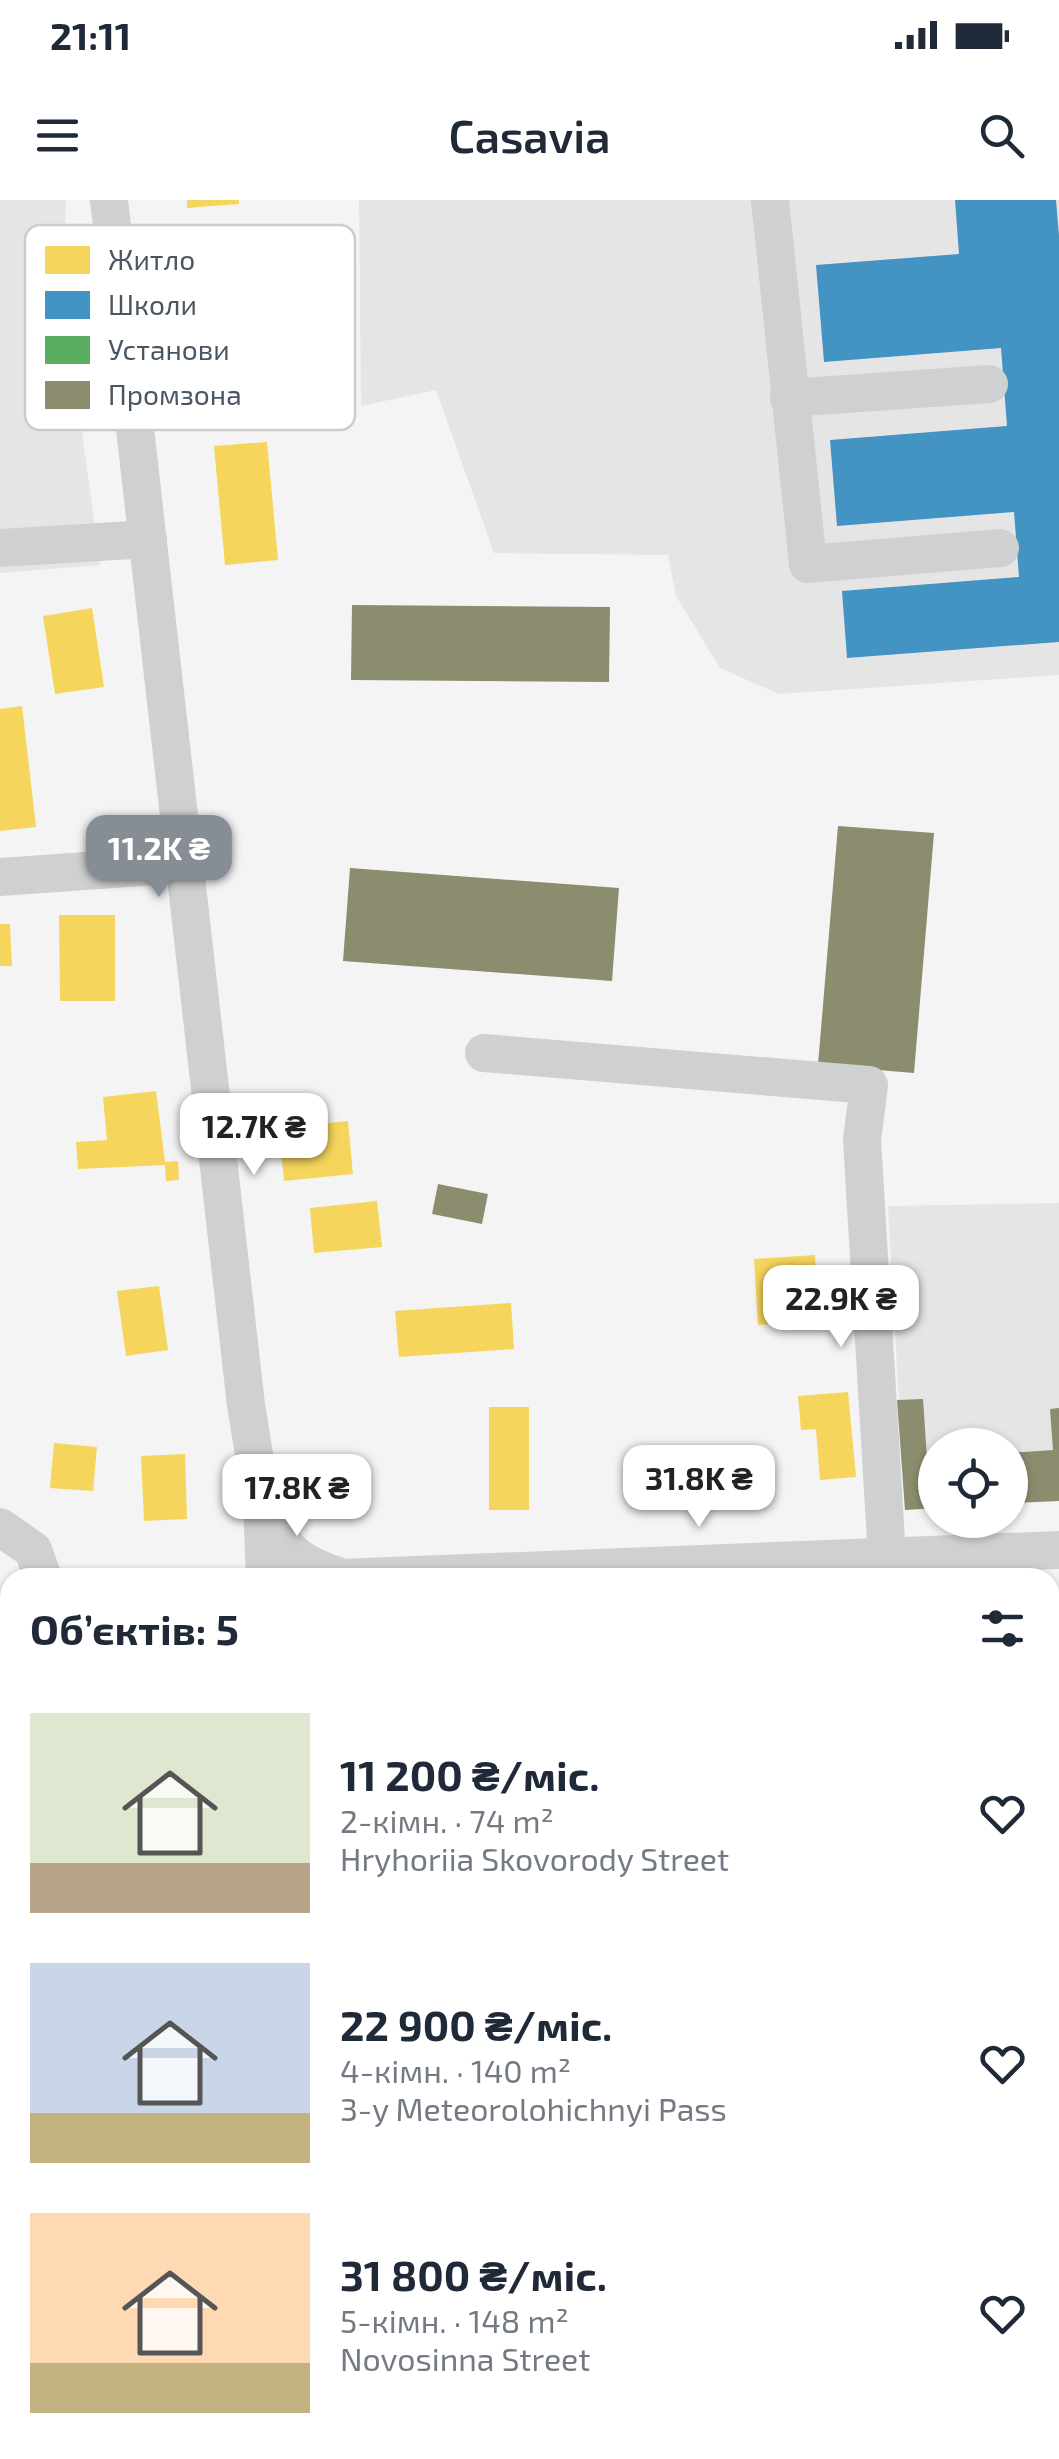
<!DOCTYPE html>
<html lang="uk">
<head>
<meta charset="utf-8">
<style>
  body { margin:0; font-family:"Exo 2",sans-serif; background:#f2f2f3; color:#1f2937; height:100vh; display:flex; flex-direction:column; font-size:38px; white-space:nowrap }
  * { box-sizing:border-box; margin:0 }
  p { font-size:32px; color:#747a83 }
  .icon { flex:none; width:55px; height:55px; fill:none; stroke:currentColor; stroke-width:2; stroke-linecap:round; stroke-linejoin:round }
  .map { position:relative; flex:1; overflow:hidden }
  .panel { position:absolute; left:0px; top:1368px; width:1060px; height:892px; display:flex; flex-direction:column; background:#fff; border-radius:30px 30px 0 0; box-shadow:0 2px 8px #0004 }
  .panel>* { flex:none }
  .controls { position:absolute; left:918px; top:1228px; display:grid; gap:20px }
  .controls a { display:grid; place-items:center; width:110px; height:110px; border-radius:50%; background:#fff; box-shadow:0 2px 8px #0004; font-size:50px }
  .price { position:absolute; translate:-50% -85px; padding:0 22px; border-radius:20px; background:#fff; color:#222; font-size:32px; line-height:65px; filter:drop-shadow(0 2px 5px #0008) }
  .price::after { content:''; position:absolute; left:50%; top:60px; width:30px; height:22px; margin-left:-15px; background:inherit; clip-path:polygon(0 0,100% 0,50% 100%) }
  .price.current { background:#868d94; color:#fff }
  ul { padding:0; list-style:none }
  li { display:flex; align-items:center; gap:30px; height:250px; padding:0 30px }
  li span { display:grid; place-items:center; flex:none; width:280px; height:200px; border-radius:0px; color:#555 }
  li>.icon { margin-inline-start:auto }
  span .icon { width:120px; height:120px; fill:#fffc; stroke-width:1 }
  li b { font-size:42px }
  h2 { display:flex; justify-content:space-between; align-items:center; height:120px; padding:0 30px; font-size:42px }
  .status { display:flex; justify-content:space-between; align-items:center; height:70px; padding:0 50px; background:#fff; direction:ltr }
  .status svg { height:28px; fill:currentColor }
  header { display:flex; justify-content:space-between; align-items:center; height:130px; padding:0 30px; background:#fff; font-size:45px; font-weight:600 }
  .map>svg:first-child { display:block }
</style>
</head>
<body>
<div class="status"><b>21:11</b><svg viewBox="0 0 49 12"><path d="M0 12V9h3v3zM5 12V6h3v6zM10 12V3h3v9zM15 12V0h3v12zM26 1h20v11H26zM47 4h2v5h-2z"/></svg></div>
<header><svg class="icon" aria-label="menu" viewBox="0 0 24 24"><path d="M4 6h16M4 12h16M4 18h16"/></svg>Casavia<svg class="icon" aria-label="search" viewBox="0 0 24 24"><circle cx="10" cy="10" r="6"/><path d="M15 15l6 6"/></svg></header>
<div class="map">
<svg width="1059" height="2259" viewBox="0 0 1059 2259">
  <rect width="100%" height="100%" fill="#f4f4f4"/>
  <path fill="#e6e5e6" d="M 0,0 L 66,0 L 62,83 L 100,365 L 0,373 Z
    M 359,0 L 1059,0 L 1059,475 L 779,494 L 720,468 L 676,396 L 668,355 L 494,353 L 436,190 L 361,206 Z
    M 1059,1003 L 1059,1301 L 1010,1304 L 1010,1245 L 935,1245 L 935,1308 L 905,1310 L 888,1006 Z"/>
  <path fill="#f6d55c" d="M 187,0 L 239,0 L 239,4 L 187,8 Z
    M 267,242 L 278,360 L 225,365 L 214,246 Z
    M 92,408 L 104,487 L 55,494 L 43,416 Z
    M 22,506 L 36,627 L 0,631 L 0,509 Z
    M 59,715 L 115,715 L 115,801 L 60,801 Z
    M 0,724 L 10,724 L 12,766 L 0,766 Z
    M 156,891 L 165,962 L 178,961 L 179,980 L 166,981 L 165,965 L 78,969 L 76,942 L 107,940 L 103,897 Z
    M 348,921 L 353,974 L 284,981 L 279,928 Z
    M 377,1001 L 382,1047 L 314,1053 L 310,1008 Z
    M 815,1055 L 819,1121 L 758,1125 L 754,1059 Z
    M 159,1086 L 168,1150 L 126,1156 L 117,1091 Z
    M 511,1103 L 514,1149 L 399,1157 L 395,1111 Z
    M 848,1192 L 856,1277 L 820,1280 L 816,1229 L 801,1230 L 798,1196 Z
    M 489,1207 L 529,1207 L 529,1310 L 489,1310 Z
    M 54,1243 L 97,1247 L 93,1291 L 50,1288 Z
    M 185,1254 L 187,1319 L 144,1321 L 141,1256 Z"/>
  <path fill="#4393c3" d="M 955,0 L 1056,0 L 1059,36 L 1059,442 L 847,458 L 842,391 L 1019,377 L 1014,312 L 837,326 L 830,240 L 1007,226 L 1001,148 L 824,162 L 816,65 L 959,54 Z"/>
  <path fill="#5aae61" d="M 1059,1477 L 1059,1535 L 1050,1535 L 1050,1478 Z
    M 1050,1686 L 1059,1686 L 1059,1742 L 1050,1743 Z"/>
  <path fill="#8c8c6e" d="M 352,405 L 610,407 L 609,482 L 351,480 Z
    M 838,626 L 934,633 L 914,873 L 818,865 Z
    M 350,668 L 619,688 L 612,781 L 343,761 Z
    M 438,984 L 488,994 L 482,1024 L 432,1014 Z
    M 923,1199 L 927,1258 L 935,1257 L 935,1308 L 905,1310 L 897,1200 Z
    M 1059,1208 L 1059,1301 L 1010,1303 L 1010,1253 L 1053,1250 L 1050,1209 Z"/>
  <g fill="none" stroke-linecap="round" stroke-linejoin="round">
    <path stroke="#ced0d2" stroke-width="38" d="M 109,0 L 246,1205 L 262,1303 L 265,1378
      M 770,0 L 808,364 L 1000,348
      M 789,198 L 989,184
      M 0,348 L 148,339
      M 0,677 L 184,664
      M 484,853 L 869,885 L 862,940 L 887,1357
      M 265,1310 C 285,1352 297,1363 341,1377
      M 0,1327 L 33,1350 L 43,1378
      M 340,1378 L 1059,1350
      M 0,1415 L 10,1414
      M 1050,1900 L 1059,1902
      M 0,2187 L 10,2195
      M 72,2250 L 72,2259
      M 341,2250 L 342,2259"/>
  </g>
  <rect x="25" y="25" width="330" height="205" rx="15" fill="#fff" stroke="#c9ccd0" stroke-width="2.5"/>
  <rect x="45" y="46" width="45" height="28" fill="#f6d55c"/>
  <rect x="45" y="91" width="45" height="28" fill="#4393c3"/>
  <rect x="45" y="136" width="45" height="28" fill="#5aae61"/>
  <rect x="45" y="181" width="45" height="28" fill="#8c8c6e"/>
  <g font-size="28" fill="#4a5661">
    <text x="108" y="70">Житло</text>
    <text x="108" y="115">Школи</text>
    <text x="108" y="160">Установи</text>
    <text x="108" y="205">Промзона</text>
  </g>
</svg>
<div class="controls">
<a><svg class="icon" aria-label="locate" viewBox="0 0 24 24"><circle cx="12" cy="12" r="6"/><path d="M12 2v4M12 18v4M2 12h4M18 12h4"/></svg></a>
</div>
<b class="price current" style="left:159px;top:700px">11.2K ₴</b>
<b class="price" style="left:254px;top:978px">12.7K ₴</b>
<b class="price" style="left:841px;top:1150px">22.9K ₴</b>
<b class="price" style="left:699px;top:1330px">31.8K ₴</b>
<b class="price" style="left:297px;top:1339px">17.8K ₴</b>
<section class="panel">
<h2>Об’єктів: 5<svg class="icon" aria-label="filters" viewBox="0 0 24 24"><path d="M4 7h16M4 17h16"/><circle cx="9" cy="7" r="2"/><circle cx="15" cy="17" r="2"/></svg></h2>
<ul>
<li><span style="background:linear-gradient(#dfe7d0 75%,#b9a48a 0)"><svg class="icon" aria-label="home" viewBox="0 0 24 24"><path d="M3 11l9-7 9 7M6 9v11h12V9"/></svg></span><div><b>11 200 ₴/міс.</b><p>2-кімн. · 74 m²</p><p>Hryhoriia Skovorody Street</p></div><svg class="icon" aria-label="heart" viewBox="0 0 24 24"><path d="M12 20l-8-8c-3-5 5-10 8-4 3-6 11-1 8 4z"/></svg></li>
<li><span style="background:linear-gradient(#c9d6e8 75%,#c2b280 0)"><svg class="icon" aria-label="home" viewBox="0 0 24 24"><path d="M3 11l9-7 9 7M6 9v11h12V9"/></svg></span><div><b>22 900 ₴/міс.</b><p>4-кімн. · 140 m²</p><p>3-y Meteorolohichnyi Pass</p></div><svg class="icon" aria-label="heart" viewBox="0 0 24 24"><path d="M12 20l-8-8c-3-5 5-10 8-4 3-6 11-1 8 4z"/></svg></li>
<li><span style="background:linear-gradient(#ffd9b3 75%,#c2b280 0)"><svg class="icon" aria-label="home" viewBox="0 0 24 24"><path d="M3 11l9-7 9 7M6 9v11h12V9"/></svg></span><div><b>31 800 ₴/міс.</b><p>5-кімн. · 148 m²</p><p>Novosinna Street</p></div><svg class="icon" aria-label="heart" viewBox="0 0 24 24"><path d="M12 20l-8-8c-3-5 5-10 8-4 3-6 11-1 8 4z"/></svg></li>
</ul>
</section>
</div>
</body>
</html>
